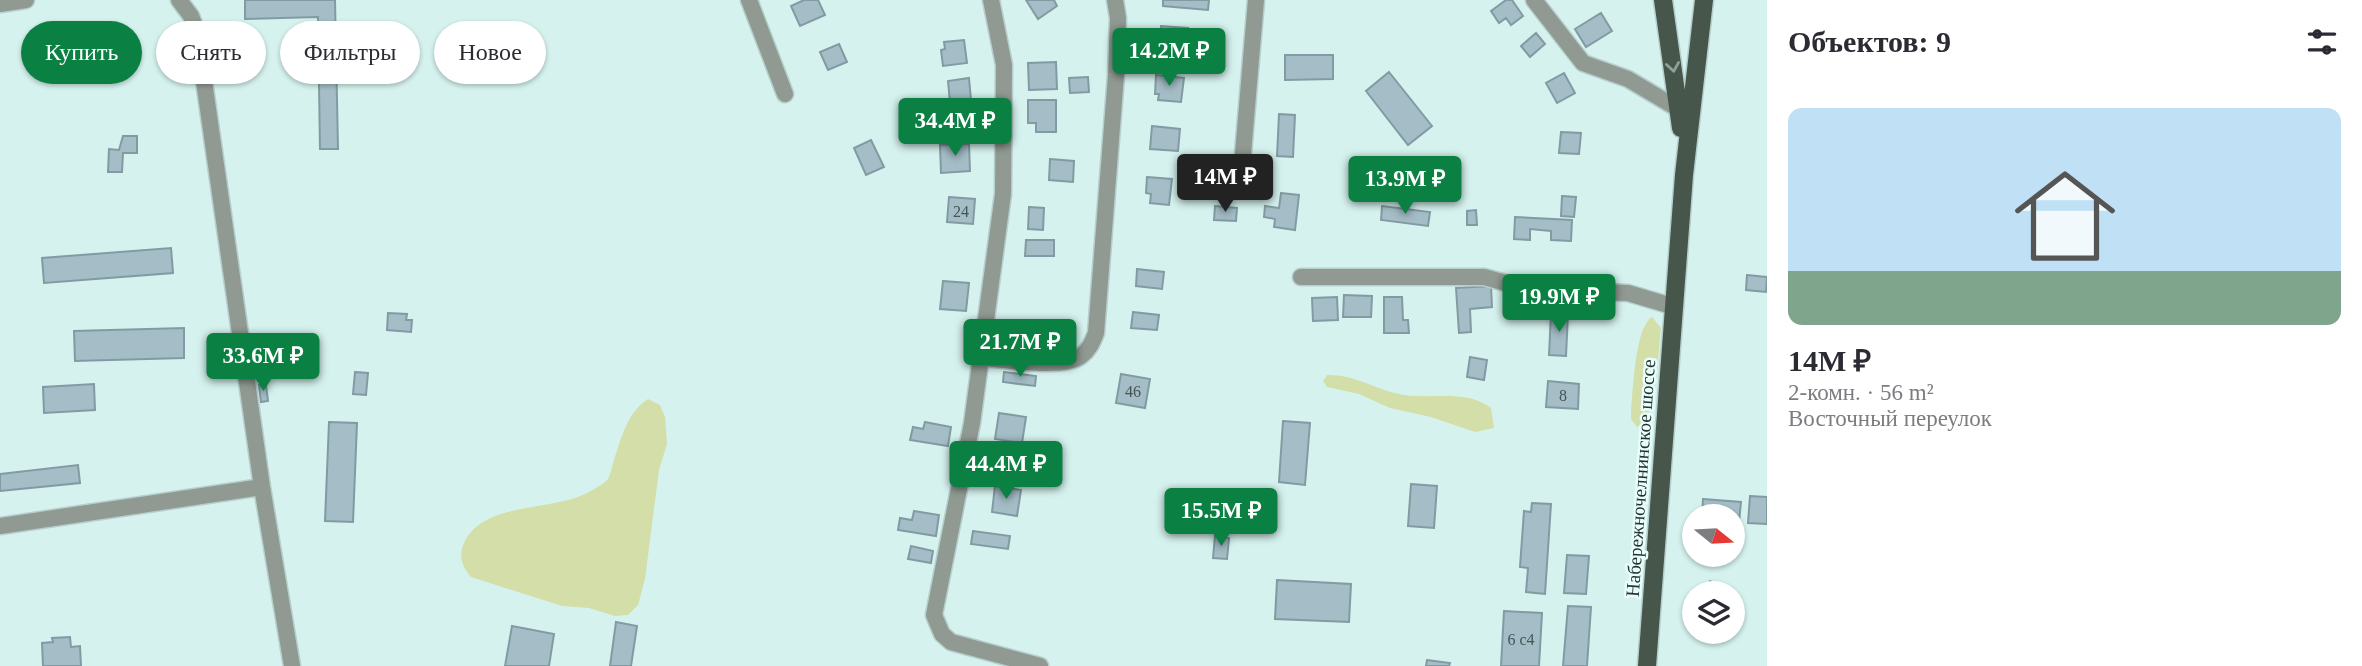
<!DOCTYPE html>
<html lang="ru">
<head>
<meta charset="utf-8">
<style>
  body { margin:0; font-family:Georgia,serif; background:#f7f7f7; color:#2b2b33; height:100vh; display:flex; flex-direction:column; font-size:26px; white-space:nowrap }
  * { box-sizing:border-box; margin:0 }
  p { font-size:23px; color:#7c7c81 }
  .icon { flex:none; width:38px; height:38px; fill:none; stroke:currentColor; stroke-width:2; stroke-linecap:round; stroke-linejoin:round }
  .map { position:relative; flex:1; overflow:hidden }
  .panel { display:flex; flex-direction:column; background:#fff; width:595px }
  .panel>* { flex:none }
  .top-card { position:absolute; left:21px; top:21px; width:665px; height:63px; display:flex; gap:14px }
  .needle { width:46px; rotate:108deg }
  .fabs { position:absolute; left:1682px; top:504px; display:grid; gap:14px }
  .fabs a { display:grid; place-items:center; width:63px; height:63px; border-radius:50%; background:#fff; box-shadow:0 2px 5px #0004; font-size:35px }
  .price { position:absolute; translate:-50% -60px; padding:0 16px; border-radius:7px; background:#0b8043; color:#fff; font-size:23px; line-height:46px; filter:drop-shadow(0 2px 4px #0008) }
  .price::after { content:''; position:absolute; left:50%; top:42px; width:21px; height:16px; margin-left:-10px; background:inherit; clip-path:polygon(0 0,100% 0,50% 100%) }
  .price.current { background:#222; color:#fff }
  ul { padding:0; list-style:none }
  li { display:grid; align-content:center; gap:14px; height:371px; padding:0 21px }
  li span { display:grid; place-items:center; height:217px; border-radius:14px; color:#555 }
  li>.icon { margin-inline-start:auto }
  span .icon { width:126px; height:126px; fill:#fffc; stroke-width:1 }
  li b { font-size:30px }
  h2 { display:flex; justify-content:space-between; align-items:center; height:84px; padding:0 21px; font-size:30px }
  .tag { padding:0 24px; border-radius:32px; background:#fff; box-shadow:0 2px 5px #0004; font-size:24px; line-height:63px }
  .tag.current { background:#0b8043; color:#fff }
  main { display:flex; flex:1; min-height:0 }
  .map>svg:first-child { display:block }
</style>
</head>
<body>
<main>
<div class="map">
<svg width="1767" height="666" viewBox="0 0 1767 666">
  <rect width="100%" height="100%" fill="#d5f2ee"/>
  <path fill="#d4dea8" d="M 1652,317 L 1661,328 C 1658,350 1658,419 1637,427 L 1631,419 L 1631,412 C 1633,391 1635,327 1652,317 Z
    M 1327,375 C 1352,374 1371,387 1395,393 C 1427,402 1463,387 1491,408 L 1494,428 L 1475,432 L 1431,417 L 1390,408 L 1359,394 L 1327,387 L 1323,381 Z
    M 648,399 L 660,405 L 665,417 L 667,444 L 659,470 L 645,579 L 638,605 L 628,615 L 615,616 L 589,608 L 562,606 L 471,577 C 462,566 458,557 464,543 C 482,502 551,511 585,494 C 591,491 604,484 608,479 C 610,475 612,468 613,463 C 621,440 626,413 648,399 Z"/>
  <path fill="#a4bdc6" stroke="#829ba3" stroke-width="2" d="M 245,0 L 335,0 L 338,149 L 320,149 L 318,17 L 245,19 Z
    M 804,0 L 818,0 L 825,15 L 800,26 L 791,6 Z
    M 1026,0 L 1054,0 L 1057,6 L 1038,19 Z
    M 1163,0 L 1209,0 L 1208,10 L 1163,6 Z
    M 1506,0 L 1512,0 L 1523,16 L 1511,25 L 1506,18 L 1499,23 L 1491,11 Z
    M 1601,13 L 1612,31 L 1586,47 L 1575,29 Z
    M 1161,26 L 1188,28 L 1185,54 L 1159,52 Z
    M 1536,33 L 1545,44 L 1530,57 L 1521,46 Z
    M 964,40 L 967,63 L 943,66 L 941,50 L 945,49 L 944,42 Z
    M 839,44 L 847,62 L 828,70 L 820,52 Z
    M 1285,55 L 1333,55 L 1333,79 L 1285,80 Z
    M 1056,62 L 1057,89 L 1029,90 L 1028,63 Z
    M 1389,72 L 1432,126 L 1408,145 L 1366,91 Z
    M 1564,73 L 1575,93 L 1557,103 L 1546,83 Z
    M 1156,75 L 1184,78 L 1181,102 L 1158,100 L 1159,94 L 1155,94 Z
    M 1088,77 L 1089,92 L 1070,93 L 1069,78 Z
    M 969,78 L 971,100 L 950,103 L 948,81 Z
    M 1028,100 L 1056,100 L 1056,132 L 1036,132 L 1036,123 L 1028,123 Z
    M 1279,114 L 1295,115 L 1293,157 L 1277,156 Z
    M 1152,126 L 1180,129 L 1178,151 L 1150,149 Z
    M 1561,132 L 1581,133 L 1579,154 L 1559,153 Z
    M 123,136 L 137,136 L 137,153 L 123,153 L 122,172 L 108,172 L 109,149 L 119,150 Z
    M 871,140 L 884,167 L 866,175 L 854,148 Z
    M 969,144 L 970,171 L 941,173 L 940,145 Z
    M 1214,158 L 1238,160 L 1237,171 L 1213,169 Z
    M 1050,159 L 1074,161 L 1073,182 L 1049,180 Z
    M 1385,164 L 1449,171 L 1445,196 L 1382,188 Z
    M 1147,177 L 1172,179 L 1169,205 L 1150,203 L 1151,194 L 1146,193 Z
    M 1281,193 L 1299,195 L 1295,230 L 1274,227 L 1275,219 L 1264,217 L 1265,206 L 1279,208 Z
    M 1562,196 L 1576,197 L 1574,217 L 1561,216 Z
    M 949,197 L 975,199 L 973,224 L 947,222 Z
    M 1215,206 L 1237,208 L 1236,221 L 1214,220 Z
    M 1382,206 L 1430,212 L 1428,226 L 1381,220 Z
    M 1029,207 L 1044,208 L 1043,230 L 1028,229 Z
    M 1476,210 L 1477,225 L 1467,225 L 1467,211 Z
    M 1515,217 L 1572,220 L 1571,241 L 1551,240 L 1551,231 L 1530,229 L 1530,240 L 1514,239 Z
    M 1026,240 L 1054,240 L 1054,256 L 1025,256 Z
    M 171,248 L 173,273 L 44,283 L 42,258 Z
    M 1137,269 L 1164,272 L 1162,289 L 1136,286 Z
    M 1747,275 L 1767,277 L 1766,292 L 1746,290 Z
    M 943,281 L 969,283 L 966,311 L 940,309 Z
    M 1491,286 L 1492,307 L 1470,309 L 1471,332 L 1459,333 L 1456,288 Z
    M 1344,295 L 1372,296 L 1371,317 L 1343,317 Z
    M 1337,297 L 1338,320 L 1313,321 L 1312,298 Z
    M 1384,297 L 1402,297 L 1403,320 L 1408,320 L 1409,333 L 1384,333 Z
    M 1599,302 L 1609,302 L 1608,315 L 1598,315 Z
    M 1133,312 L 1159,315 L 1157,330 L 1131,328 Z
    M 388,313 L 407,314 L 406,320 L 412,320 L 411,332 L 387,330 Z
    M 1551,313 L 1568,314 L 1566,356 L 1549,355 Z
    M 184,328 L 184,358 L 75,361 L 74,331 Z
    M 1470,357 L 1487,360 L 1484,380 L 1467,377 Z
    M 355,372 L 368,373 L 366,395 L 353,394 Z
    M 1004,372 L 1036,376 L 1035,386 L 1003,382 Z
    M 1121,374 L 1150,379 L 1145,408 L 1116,403 Z
    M 1548,381 L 1579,384 L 1578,409 L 1546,407 Z
    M 94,384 L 95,410 L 44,413 L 43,387 Z
    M 259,385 L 266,385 L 268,401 L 261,402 Z
    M 999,413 L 1026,417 L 1022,443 L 995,439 Z
    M 1283,421 L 1310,423 L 1305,485 L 1279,482 Z
    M 329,422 L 357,423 L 353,522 L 325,521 Z
    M 925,422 L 951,427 L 948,446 L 910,440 L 913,427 L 923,429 Z
    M 78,465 L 80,483 L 0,491 L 0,474 Z
    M 1411,484 L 1437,486 L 1434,528 L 1408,526 Z
    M 995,486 L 1021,490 L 1017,516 L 992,512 Z
    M 1750,496 L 1767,497 L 1767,524 L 1748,523 Z
    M 1703,499 L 1741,502 L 1739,522 L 1732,522 L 1732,516 L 1702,516 Z
    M 1532,503 L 1551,504 L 1545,594 L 1526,592 L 1528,568 L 1520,567 L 1524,511 L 1531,512 Z
    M 914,511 L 939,515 L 936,536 L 898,530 L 900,518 L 912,520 Z
    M 973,531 L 1010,536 L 1008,549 L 971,544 Z
    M 1215,536 L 1229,538 L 1227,559 L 1213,558 Z
    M 911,546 L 933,551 L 931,563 L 908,559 Z
    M 1567,555 L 1589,556 L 1586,594 L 1564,593 Z
    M 1277,580 L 1351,584 L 1349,622 L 1275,619 Z
    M 1710,581 L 1722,588 L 1719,593 L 1702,593 Z
    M 1568,606 L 1591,607 L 1587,666 L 1563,666 Z
    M 1504,611 L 1542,613 L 1539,666 L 1501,666 Z
    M 616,622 L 637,626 L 631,666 L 610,666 Z
    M 512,626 L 554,634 L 549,666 L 505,666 Z
    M 70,637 L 71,647 L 80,646 L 81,666 L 43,666 L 42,643 L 53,642 L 52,638 Z
    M 1427,660 L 1450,663 L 1449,666 L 1426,666 Z"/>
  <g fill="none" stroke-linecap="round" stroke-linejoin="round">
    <defs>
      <path id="minor" d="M 179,0 L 191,16 L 197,32 L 262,487 L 292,666
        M 749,0 L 785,94
        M 991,0 L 1004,65 L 1003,194 L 972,423 L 934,615 L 942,634 L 951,642 L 1040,666
        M 1534,0 L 1583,63 L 1628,79 L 1680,110
        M 0,4 L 26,0
        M 1243,154 L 1256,0
        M 1301,277 L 1484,277 L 1528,289 L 1628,293 L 1675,307
        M 981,358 C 1004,359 1063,370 1081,356 C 1089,350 1092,343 1096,333 L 1116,75 L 1118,18 L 1115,0
        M 0,526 L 262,487"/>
      <path id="major" d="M 1663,0 L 1681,128
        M 1647,666 L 1684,175 L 1704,0"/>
    </defs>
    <use href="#minor" stroke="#b5cfcc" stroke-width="19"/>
    <use href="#major" stroke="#b5cfcc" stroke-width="21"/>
    <use href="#minor" stroke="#909992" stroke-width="16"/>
    <use href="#major" stroke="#47564a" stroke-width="18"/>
  </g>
  <defs><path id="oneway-chevron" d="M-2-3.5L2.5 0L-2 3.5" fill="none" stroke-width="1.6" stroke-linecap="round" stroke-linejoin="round" transform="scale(1.75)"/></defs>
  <use stroke="#8fa29a" href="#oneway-chevron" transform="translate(1673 67) rotate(81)"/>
  <g text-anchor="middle" stroke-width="5" stroke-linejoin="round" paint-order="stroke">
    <g font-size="16" fill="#455455">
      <text x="961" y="217">24</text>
      <text x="1133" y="397">46</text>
      <text x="1563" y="401">8</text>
      <text x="1521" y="645">6 с4</text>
    </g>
    <g font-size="19" fill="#25312f" stroke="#e7fefb">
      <text transform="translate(1640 478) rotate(-86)" y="7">Набережночелнинское шоссе</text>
    </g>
  </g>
</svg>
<div class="fabs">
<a><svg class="needle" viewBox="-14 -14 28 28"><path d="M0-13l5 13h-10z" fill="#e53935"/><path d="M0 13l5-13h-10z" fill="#7c7c81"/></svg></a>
<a><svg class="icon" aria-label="layers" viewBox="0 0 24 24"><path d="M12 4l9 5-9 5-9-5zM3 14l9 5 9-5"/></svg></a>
</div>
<b class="price" style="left:1169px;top:88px">14.2M ₽</b>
<b class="price" style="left:955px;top:158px">34.4M ₽</b>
<b class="price current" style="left:1225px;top:214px">14M ₽</b>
<b class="price" style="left:1405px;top:216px">13.9M ₽</b>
<b class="price" style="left:1559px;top:334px">19.9M ₽</b>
<b class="price" style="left:1020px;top:379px">21.7M ₽</b>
<b class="price" style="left:263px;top:393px">33.6M ₽</b>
<b class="price" style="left:1006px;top:501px">44.4M ₽</b>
<b class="price" style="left:1221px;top:548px">15.5M ₽</b>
<div class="top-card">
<a class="tag current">Купить</a>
<a class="tag">Снять</a>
<a class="tag">Фильтры</a>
<a class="tag">Новое</a>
</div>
</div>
<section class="panel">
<h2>Объектов: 9<svg class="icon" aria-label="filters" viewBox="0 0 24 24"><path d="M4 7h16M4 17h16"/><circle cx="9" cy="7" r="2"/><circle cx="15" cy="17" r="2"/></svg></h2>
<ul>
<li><span style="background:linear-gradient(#bfe0f5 75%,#7fa58c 0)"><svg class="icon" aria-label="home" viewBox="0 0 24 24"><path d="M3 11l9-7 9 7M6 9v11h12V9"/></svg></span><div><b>14M ₽</b><p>2-комн. · 56 m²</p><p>Восточный переулок</p></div></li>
</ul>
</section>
</main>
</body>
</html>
